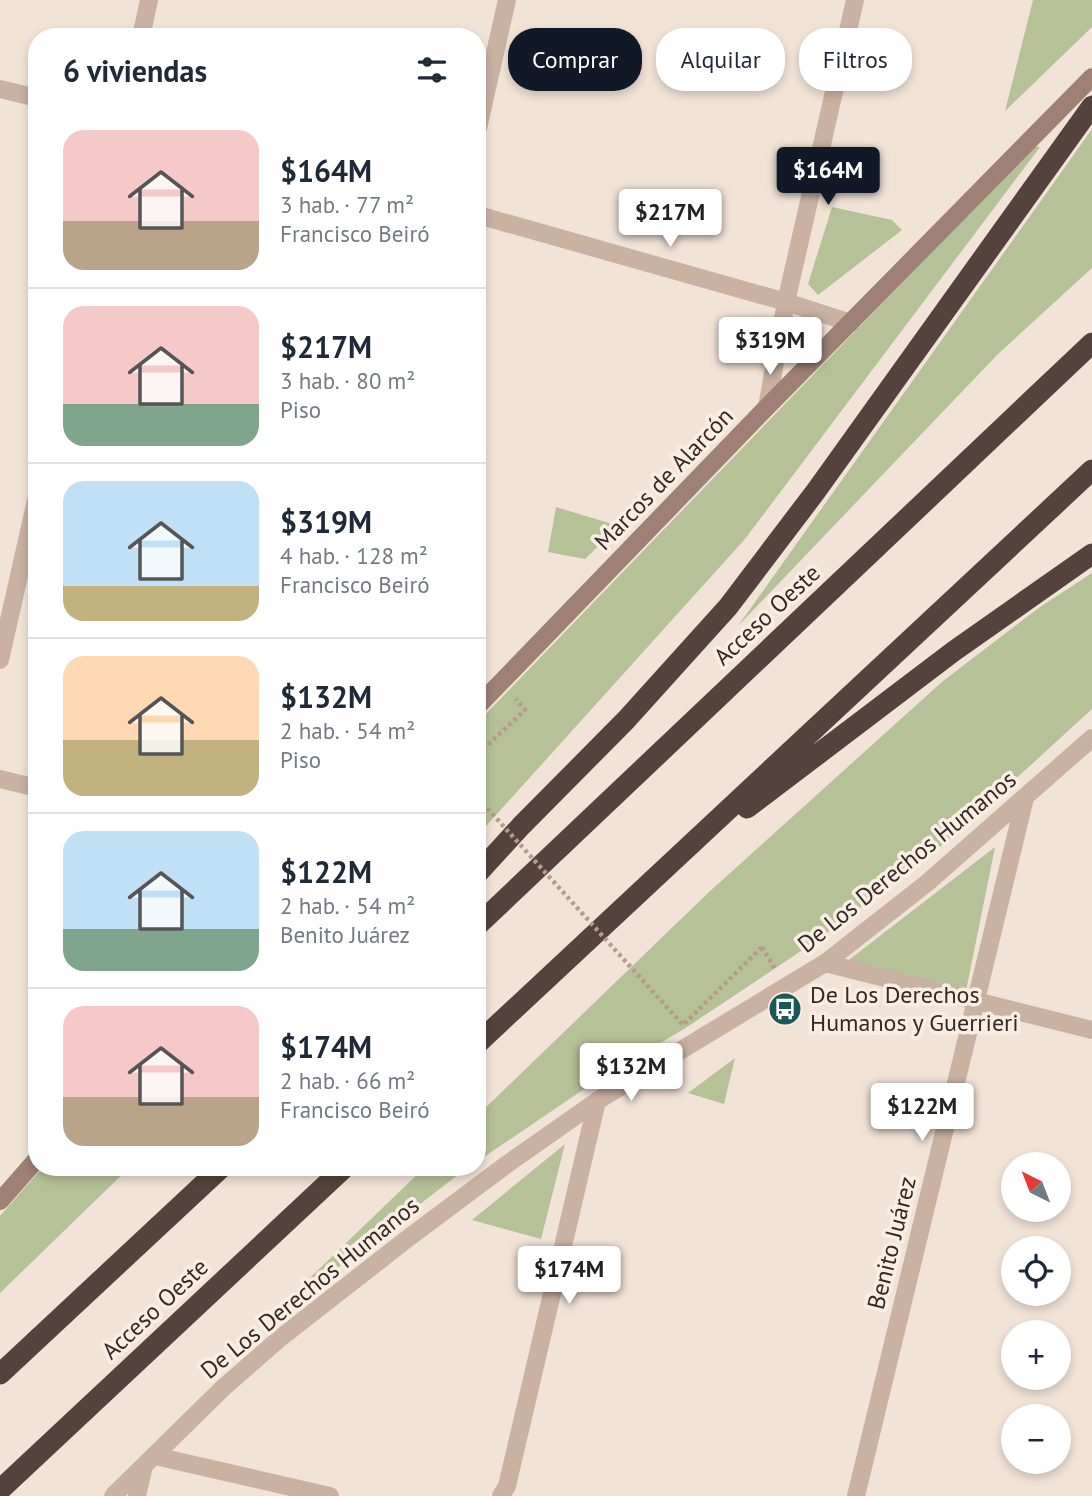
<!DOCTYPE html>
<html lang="es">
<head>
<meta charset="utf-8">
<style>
  body { margin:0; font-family:"PT Sans",sans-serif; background:#f6f6f7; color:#1f2937; height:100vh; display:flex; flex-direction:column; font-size:26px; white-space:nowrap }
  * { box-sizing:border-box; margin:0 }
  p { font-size:23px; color:#747a83 }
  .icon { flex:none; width:38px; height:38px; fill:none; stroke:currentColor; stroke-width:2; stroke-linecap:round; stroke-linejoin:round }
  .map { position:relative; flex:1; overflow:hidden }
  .drawer { position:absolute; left:28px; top:28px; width:458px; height:1148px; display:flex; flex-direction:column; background:#fff; border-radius:28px; box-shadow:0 4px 10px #0003 }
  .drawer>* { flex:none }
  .top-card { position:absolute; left:508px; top:28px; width:480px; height:63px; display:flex; gap:14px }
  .needle { width:46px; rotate:318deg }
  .buttons { position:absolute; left:1001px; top:1152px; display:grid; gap:14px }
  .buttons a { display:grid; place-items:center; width:70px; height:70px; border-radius:50%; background:#fff; box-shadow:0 4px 10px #0003; font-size:35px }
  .price { position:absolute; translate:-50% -60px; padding:0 16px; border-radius:7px; background:#fff; color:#222; font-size:23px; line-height:46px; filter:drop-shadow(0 2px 4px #0008) }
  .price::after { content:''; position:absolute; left:50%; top:42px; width:21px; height:16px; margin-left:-10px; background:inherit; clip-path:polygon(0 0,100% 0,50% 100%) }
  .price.current { background:#111827; color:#fff }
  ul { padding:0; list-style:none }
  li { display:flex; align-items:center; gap:21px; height:175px; padding:0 35px }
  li+li { border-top:2px solid #e0e1e3 }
  li span { display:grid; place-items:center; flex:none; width:196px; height:140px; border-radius:21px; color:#555 }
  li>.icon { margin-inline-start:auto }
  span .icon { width:84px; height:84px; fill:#fffc; stroke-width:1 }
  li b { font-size:30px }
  h2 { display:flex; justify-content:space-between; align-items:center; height:84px; padding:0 35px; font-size:30px }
  .tag { padding:0 24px; border-radius:28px; background:#fff; box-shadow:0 4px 10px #0003; font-size:24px; line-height:63px }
  .tag.current { background:#111827; color:#fff }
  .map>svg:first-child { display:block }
</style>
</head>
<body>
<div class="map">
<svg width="1092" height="1496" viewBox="0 0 1092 1496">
  <rect width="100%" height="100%" fill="#f2e3d7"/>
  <path fill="#b6c197" d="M 1033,0 L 1092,0 L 1092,27 L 1005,111 Z
    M 1092,129 L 1092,268 L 997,355 L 738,626 Z
    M 1034,146 L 1040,147 L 745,539 L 478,835 L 478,722 Z
    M 832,207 L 892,220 L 902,230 L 818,295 L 808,284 Z
    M 556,507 L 619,526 L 585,559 L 548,552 Z
    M 1092,573 L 1092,709 L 950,839 L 819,939 L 684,1029 L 593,1083 L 478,1161 L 478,1115 L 709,892 L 943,681 L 1040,607 Z
    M 995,847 L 966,991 L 841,966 Z
    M 735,1058 L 724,1104 L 688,1093 Z
    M 565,1144 L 541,1239 L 472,1220 Z
    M 43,1167 L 130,1167 L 0,1293 L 0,1216 Z
    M 425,1167 L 468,1167 L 269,1321 L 287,1300 Z"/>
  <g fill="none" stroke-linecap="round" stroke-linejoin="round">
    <path stroke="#b69b8d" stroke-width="4.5" stroke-dasharray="3.5 3.5" stroke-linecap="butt" d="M 478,754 L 525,710 L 516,699
      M 762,947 L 775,969"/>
    <path stroke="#cab2a3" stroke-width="18" d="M 141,37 L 149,0
      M 0,89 L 37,98
      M 478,128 L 507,0
      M 478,215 L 786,302 L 851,323
      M 767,407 L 786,302 L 855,0
      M 0,660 L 37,496
      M 0,779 L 37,788
      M 825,963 L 1092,1030
      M 155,1456 L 330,1496
      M 113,1496 L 223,1388 L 279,1339 L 407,1239 L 506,1165 L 597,1101 L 825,963 L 927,883 L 1092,738
      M 137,1496 L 144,1466
      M 501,1496 L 507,1486 L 597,1101
      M 856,1496 L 1025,798"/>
    <path stroke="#9e8074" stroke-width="18" d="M 478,706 L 767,407 L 1092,77
      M 0,1201 L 37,1159"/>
    <path stroke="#56423c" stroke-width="21" d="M 747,808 L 954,651 L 1092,554
      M 478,873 L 521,826 L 626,720 L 728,607 L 816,491 L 1092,106
      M 478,925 L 1092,343
      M 478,1043 L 1092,470
      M 0,1374 L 222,1167
      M 0,1490 L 345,1167"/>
    <path stroke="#b69b8d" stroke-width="4.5" stroke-dasharray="3.5 3.5" stroke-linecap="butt" d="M 478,798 L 683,1025 L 762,947"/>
  </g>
  <defs>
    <symbol id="bus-disc" viewBox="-11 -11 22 22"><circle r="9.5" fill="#195857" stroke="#faeee3"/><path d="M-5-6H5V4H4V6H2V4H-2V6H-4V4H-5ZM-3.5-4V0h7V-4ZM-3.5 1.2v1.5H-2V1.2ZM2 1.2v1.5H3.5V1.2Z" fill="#fff"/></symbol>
  </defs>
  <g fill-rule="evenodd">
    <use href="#bus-disc" x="766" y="990" width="38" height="38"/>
  </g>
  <g text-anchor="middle" stroke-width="7" stroke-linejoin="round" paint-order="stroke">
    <g font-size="24" fill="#352925" stroke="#faeee3">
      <text transform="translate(664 479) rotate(-46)" y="8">Marcos de Alarcón</text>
      <text transform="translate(767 615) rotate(-43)" y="8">Acceso Oeste</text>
      <text transform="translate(907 862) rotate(-39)" y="8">De Los Derechos Humanos</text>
      <text transform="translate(892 1243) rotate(-76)" y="8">Benito Juárez</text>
      <text transform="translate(310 1288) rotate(-39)" y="8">De Los Derechos Humanos</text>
      <text transform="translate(155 1309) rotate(-43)" y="8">Acceso Oeste</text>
    </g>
    <g font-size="24" fill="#352925" stroke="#faeee3" text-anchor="start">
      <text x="810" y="1003">De Los Derechos<tspan x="810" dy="28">Humanos y Guerrieri</tspan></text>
    </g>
  </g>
</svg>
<div class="buttons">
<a><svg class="needle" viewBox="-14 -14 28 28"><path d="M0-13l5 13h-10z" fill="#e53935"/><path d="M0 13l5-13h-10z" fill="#747a83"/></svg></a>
<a><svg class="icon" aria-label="locate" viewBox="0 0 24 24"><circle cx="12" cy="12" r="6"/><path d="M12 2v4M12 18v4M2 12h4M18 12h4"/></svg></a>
<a>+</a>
<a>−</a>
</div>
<b class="price current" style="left:828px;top:207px">$164M</b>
<b class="price" style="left:670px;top:249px">$217M</b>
<b class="price" style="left:770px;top:377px">$319M</b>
<b class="price" style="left:631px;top:1103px">$132M</b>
<b class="price" style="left:922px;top:1143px">$122M</b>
<b class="price" style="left:569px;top:1306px">$174M</b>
<div class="top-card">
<a class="tag current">Comprar</a>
<a class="tag">Alquilar</a>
<a class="tag">Filtros</a>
</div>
<section class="drawer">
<h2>6 viviendas<svg class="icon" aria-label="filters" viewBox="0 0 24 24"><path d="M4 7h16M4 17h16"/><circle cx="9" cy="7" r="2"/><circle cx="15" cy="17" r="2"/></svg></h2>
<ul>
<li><span style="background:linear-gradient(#f6c9c9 65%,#b9a48a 0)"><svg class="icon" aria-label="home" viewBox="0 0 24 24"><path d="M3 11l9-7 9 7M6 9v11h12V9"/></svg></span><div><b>$164M</b><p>3 hab. · 77 m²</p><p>Francisco Beiró</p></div></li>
<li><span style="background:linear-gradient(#f6c9c9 70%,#7fa58c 0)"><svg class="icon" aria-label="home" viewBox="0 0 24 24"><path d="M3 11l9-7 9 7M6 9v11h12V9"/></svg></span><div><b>$217M</b><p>3 hab. · 80 m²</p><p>Piso</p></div></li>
<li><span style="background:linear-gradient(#bfe0f5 75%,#c2b280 0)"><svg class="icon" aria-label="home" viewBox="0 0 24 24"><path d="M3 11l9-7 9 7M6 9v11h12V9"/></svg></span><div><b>$319M</b><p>4 hab. · 128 m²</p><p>Francisco Beiró</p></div></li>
<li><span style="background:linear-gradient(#ffd9b3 60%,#c2b280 0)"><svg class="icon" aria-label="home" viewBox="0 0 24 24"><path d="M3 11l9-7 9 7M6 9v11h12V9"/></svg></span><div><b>$132M</b><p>2 hab. · 54 m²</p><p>Piso</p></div></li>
<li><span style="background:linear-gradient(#bfe0f5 70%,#7fa58c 0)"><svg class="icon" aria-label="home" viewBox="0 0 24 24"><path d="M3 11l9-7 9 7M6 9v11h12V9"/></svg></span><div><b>$122M</b><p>2 hab. · 54 m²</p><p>Benito Juárez</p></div></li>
<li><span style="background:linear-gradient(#f6c9c9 65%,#b9a48a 0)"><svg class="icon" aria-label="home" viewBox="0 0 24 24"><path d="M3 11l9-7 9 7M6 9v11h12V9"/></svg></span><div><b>$174M</b><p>2 hab. · 66 m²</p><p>Francisco Beiró</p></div></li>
</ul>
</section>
</div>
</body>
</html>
